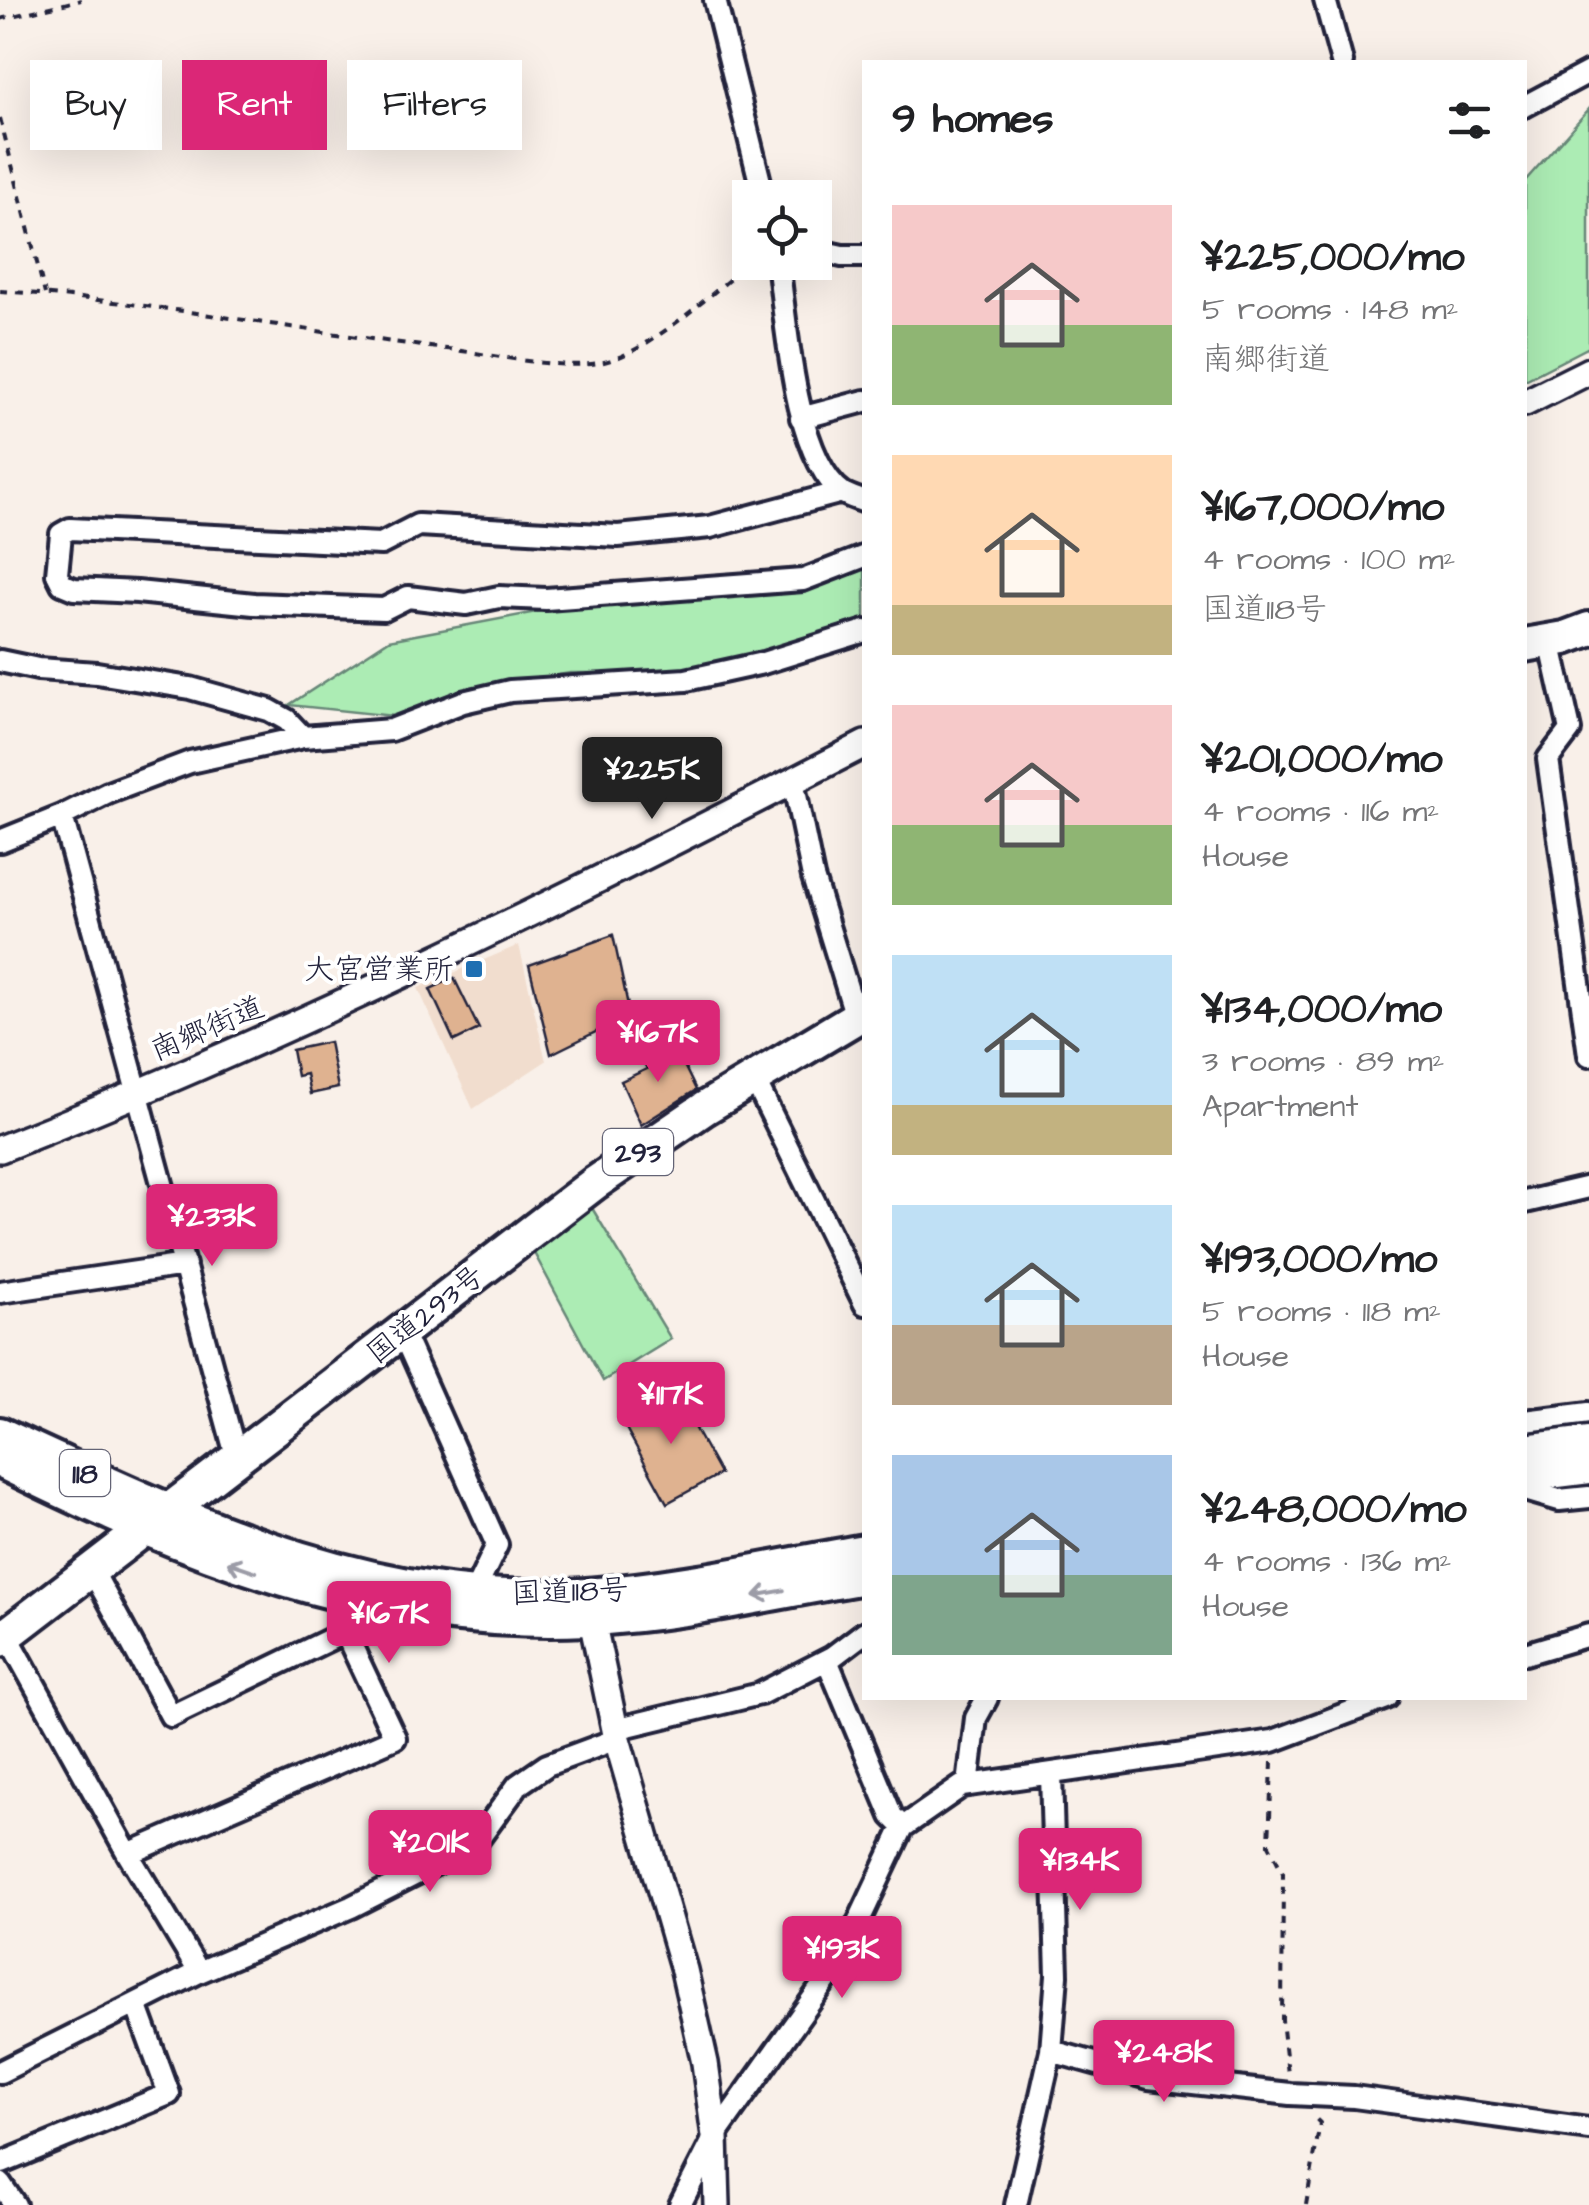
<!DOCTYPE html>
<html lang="en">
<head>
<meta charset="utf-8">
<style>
  body { margin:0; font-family:"Architects Daughter","Klee One",sans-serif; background:#f2f2f2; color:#202124; height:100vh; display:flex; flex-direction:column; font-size:38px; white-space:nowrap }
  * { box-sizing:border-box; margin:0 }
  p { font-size:32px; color:#757577 }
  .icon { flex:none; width:55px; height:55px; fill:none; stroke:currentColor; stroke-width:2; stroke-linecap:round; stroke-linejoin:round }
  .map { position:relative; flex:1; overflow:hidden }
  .side { position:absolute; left:862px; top:60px; width:665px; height:1640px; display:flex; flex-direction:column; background:#fff; border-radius:0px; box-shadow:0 10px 40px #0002 }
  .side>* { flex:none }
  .guide { position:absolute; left:30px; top:60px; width:682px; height:90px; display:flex; gap:20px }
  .buttons { position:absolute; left:732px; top:180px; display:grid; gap:20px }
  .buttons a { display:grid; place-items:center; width:100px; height:100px; border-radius:0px; background:#fff; box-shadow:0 10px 40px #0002; font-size:50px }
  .price { position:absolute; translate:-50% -85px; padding:0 22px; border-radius:10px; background:#db2777; color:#fff; font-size:32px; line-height:65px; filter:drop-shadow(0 2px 5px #0008) }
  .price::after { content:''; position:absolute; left:50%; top:60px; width:30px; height:22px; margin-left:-15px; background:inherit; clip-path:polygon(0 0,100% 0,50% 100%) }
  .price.active { background:#222; color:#fff }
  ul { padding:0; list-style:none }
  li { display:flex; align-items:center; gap:30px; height:250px; padding:0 30px }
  li span { display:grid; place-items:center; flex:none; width:280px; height:200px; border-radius:0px; color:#555 }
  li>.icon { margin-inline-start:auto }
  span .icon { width:120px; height:120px; fill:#fffc; stroke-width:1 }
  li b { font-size:42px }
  h2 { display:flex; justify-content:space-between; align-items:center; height:120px; padding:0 30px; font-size:42px }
  .tag { padding:0 35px; border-radius:0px; background:#fff; box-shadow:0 10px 40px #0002; font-size:35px; line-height:90px }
  .tag.active { background:#db2777; color:#fff }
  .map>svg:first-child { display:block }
</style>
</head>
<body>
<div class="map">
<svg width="1589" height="2205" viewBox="0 0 1589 2205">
  <rect width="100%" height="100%" fill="#f9f0e9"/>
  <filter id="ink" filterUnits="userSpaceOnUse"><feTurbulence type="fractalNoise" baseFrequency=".01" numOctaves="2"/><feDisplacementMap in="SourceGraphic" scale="20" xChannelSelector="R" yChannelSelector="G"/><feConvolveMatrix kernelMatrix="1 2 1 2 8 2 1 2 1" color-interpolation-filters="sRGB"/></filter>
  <g filter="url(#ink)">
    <path fill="#f1ddce" d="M 519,945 L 546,1061 L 473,1109 L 418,988 Z"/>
    <path fill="#acecb4" stroke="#678778" stroke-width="2.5" d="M 1589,109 L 1589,347 L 1525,380 L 1525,181 Z
      M 865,557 L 865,621 L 793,646 L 683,673 L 571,673 L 470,688 L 403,717 L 289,705 L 389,640 L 652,590 Z
      M 592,1208 L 671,1339 L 603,1381 L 533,1251 Z"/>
    <path fill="#dfb290" stroke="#22223b" stroke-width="2.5" d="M 613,935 L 630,1015 L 551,1054 L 529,965 Z
      M 454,978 L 479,1029 L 454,1041 L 430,989 Z
      M 329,1042 L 338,1088 L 310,1094 L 306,1074 L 297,1076 L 292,1050 Z
      M 670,1048 L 672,1053 L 677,1051 L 696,1090 L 641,1125 L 621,1081 L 647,1069 L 643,1061 Z
      M 673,1393 L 683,1411 L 691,1407 L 701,1425 L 695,1429 L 720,1474 L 667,1503 L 622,1421 Z"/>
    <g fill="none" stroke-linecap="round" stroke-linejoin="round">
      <defs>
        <path id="minor" d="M 715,0 L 764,198
          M 1325,0 L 1342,62
          M 1525,106 L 1589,72
          M 815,250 L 842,256 L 865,256
          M 778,262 C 786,320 794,458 843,493 C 850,497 858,499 865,502
          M 801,418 L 865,401
          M 842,492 L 710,527 L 618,536 L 418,525 L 381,544 L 70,529 L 61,534 L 57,574 L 62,584 L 74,589 L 137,592 L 254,604 L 384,609 L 408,597 L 466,604 L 499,597 L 546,599 L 803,580 L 865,556
          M 1550,641 L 1570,730 L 1548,759 L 1589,1055
          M 0,661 L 38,669 L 97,673 L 190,688 L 269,710 L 287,720 L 303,737
          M 793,781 L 813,877 L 856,1017
          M 62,816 L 237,1459
          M 0,841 L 62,816 L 108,793 L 190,762 L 303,737 L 391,730 L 463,702 L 510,691 L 686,680 L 763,663 L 865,631
          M 754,1079 L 865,1304
          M 1525,1202 L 1589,1187
          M 0,1292 L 185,1265
          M 402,1332 L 497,1545 L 474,1593
          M 1525,1421 L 1589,1413
          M 1525,1490 L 1559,1500 L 1589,1497
          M 92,1570 L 171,1716 L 345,1632 L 395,1738 L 128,1854
          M 7,1635 L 128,1854 L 199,1972
          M 1525,1654 L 1589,1635
          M 827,1660 L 892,1816 L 903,1827
          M 615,1729 L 760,1694 L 832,1657 L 865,1632
          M 968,1785 L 976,1718 L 987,1698
          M 1051,2051 L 1149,2078 L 1290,2094 L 1354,2097 L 1589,2129
          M 0,2072 L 199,1972 L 351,1907 L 475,1844 L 518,1785 L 547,1765 L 617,1739
          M 2,2163 L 169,2094 L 136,2004
          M 0,2183 L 15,2205
          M 680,2205 L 715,2136 L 841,1959 L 903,1827 L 962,1786 L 1273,1741 L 1387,1698
          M 1016,2205 L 1051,2051 L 1057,1975 L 1051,1774"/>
        <path id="tertiary" d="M 1525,403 L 1589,371
          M 0,1149 C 297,1033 582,890 865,744
          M 588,1601 L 617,1739 L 684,1970 L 705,2063 L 715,2136 L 717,2205"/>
        <path id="trunk" d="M 1525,645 L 1565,638 L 1589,629
          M 0,1434 C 192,1522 368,1610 587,1595 C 680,1588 773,1567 865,1551
          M 1525,1451 L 1589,1443
          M 0,1461 C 190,1555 371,1629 587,1619 C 680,1615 774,1592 865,1577
          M 1525,1475 L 1589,1467
          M 0,1640 L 595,1183 L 705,1108 L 865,1012"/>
      </defs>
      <use href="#minor" stroke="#22223b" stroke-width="28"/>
      <use href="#tertiary" stroke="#22223b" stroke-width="32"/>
      <use href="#trunk" stroke="#22223b" stroke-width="40"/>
      <path stroke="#22223b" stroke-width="4" stroke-dasharray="8 8" stroke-linecap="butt" d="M 0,19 L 81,0
        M 0,118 L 45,294
        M 0,291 C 150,301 298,331 447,349 C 490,354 558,370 599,363 C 647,355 712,293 750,262
        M 1272,1762 L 1269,1845 L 1283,1873 L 1282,2020 L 1288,2074
        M 1306,2205 L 1320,2123 L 1312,2115"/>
      <use href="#minor" stroke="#fff" stroke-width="20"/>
      <use href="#tertiary" stroke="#fff" stroke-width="25"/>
      <use href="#trunk" stroke="#fff" stroke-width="32"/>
    </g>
    <defs><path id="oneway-shaft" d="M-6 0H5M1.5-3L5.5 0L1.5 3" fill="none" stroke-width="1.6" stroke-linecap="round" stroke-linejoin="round" transform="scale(2.5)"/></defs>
    <g stroke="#9c9ca7">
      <use href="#oneway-shaft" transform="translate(242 1567) rotate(-161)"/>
      <use href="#oneway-shaft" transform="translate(769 1593) rotate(170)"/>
    </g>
  </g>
  <rect fill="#1f6fb2" stroke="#fff" stroke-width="4" x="464" y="959" width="20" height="20" rx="5"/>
  <g text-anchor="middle" stroke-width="8" stroke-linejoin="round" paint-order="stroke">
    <g fill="#fff" stroke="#646476" stroke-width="2.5">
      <rect x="603" y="1129" width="70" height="46" rx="8"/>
      <rect x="60" y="1450" width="50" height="46" rx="8"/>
    </g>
    <g font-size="28" font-weight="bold" fill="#22223b">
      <text x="638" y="1162">293</text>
      <text x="85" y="1483">118</text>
    </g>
    <g font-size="30" fill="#22223b" stroke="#fff" text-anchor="end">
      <text x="454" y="979">大宮営業所</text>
    </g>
    <g font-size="30" fill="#22223b" stroke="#fff">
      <text transform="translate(207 1028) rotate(-23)" y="10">南郷街道</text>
      <text transform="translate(425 1314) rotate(-38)" y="10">国道293号</text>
      <text transform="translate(570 1591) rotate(-2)" y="10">国道118号</text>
    </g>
  </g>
</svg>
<div class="buttons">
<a><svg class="icon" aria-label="locate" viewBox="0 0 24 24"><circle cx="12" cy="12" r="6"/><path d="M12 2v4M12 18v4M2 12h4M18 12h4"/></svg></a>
</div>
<b class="price active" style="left:652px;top:822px">¥225K</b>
<b class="price" style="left:658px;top:1085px">¥167K</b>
<b class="price" style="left:212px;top:1269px">¥233K</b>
<b class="price" style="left:671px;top:1447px">¥117K</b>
<b class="price" style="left:389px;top:1666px">¥167K</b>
<b class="price" style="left:430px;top:1895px">¥201K</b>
<b class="price" style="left:1080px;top:1913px">¥134K</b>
<b class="price" style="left:842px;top:2001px">¥193K</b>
<b class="price" style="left:1164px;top:2105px">¥248K</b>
<div class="guide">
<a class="tag">Buy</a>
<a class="tag active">Rent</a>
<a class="tag">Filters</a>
</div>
<section class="side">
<h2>9 homes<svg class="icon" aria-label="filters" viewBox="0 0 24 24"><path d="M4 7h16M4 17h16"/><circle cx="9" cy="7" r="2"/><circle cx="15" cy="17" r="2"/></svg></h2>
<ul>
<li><span style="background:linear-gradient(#f6c9c9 60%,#8fb573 0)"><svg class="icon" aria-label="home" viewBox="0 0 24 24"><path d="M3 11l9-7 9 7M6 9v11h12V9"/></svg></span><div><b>¥225,000/mo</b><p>5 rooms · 148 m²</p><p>南郷街道</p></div></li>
<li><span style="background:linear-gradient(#ffd9b3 75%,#c2b280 0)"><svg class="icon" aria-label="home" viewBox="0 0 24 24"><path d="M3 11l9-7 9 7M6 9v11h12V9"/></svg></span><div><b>¥167,000/mo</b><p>4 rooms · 100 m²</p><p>国道118号</p></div></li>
<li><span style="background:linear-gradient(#f6c9c9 60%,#8fb573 0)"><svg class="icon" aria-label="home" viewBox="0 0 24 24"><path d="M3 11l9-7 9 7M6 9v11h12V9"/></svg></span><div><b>¥201,000/mo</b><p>4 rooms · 116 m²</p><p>House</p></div></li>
<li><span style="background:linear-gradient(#bfe0f5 75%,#c2b280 0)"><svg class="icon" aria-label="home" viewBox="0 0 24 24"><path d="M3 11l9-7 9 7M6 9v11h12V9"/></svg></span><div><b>¥134,000/mo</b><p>3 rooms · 89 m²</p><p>Apartment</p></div></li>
<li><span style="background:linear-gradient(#bfe0f5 60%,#b9a48a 0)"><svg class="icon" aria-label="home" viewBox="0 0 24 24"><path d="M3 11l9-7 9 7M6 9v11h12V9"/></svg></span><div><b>¥193,000/mo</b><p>5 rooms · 118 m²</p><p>House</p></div></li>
<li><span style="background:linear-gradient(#a9c7e8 60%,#7fa58c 0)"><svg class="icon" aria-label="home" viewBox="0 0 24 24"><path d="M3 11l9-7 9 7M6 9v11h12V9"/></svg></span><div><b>¥248,000/mo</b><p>4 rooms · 136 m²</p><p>House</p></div></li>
</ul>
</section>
</div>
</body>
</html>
